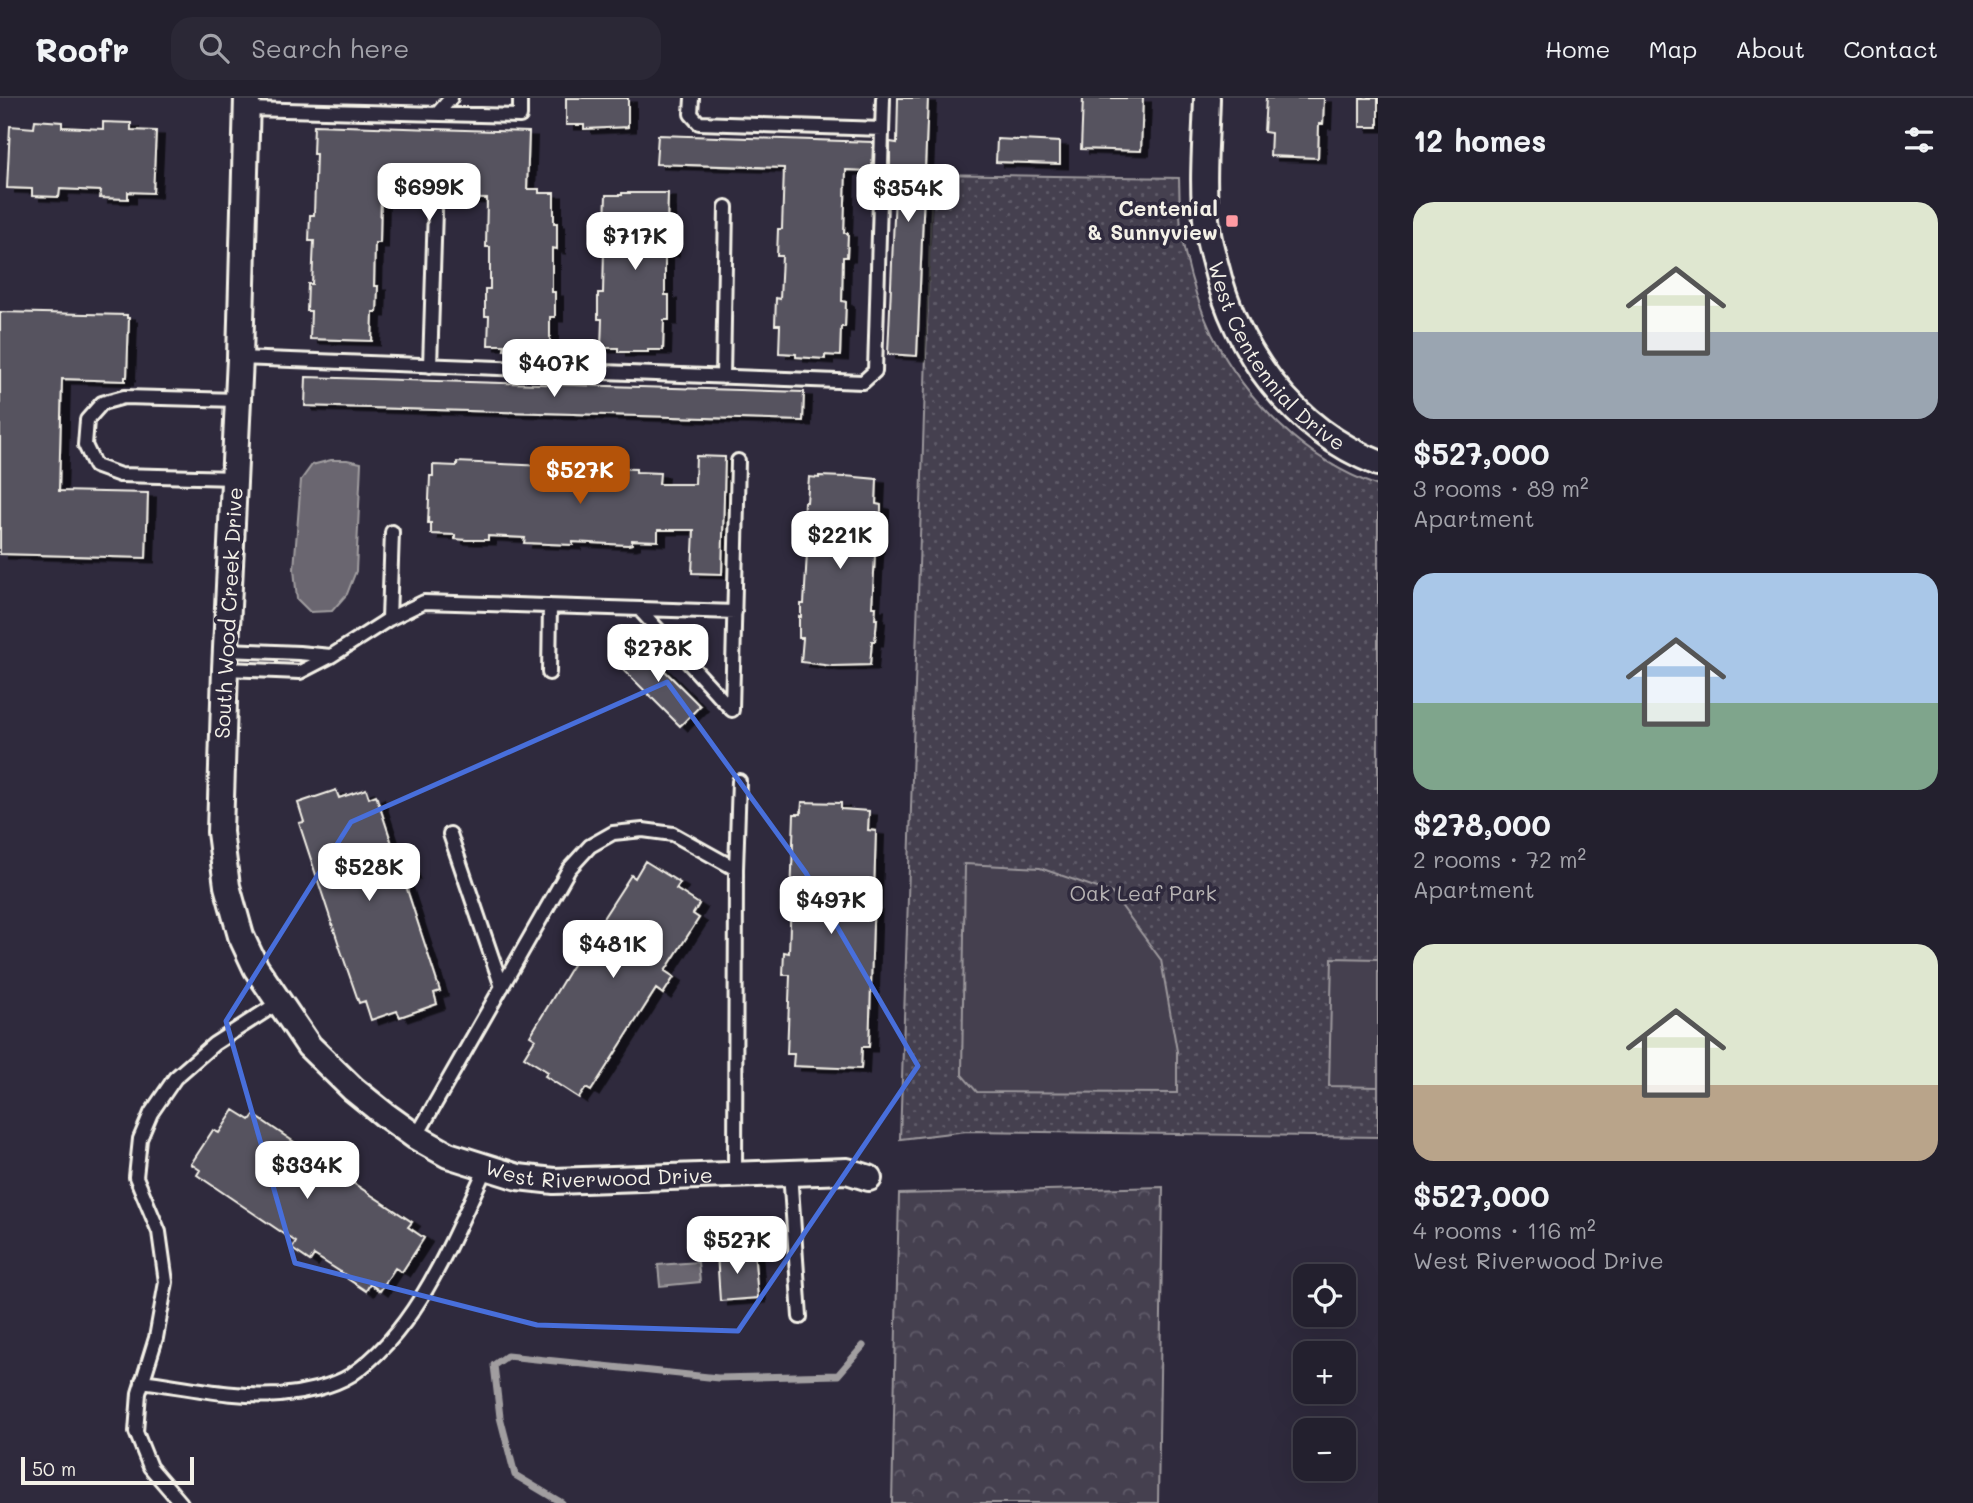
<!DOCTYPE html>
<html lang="en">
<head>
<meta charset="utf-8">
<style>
  body { margin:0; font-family:Mali,sans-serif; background:#2b2836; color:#f1f3f6; height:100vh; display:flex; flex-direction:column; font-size:26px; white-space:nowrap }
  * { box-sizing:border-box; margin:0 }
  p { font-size:23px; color:#a3a3aa }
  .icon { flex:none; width:38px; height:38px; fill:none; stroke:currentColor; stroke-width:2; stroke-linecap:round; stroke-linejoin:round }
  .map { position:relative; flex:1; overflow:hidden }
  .side { display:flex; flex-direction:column; background:#23202e; width:595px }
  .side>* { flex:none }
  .tools { position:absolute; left:1293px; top:1166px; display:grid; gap:14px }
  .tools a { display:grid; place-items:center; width:63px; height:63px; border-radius:14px; background:#23202e; box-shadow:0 7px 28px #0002,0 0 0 2px #403e4a; font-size:35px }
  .scale { position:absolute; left:21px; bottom:18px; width:173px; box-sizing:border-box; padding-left:7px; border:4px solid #f4f1e8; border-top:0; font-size:19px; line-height:24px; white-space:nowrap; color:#f4f1e8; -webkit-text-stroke:5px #2f2a3d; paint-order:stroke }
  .price { position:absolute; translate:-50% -60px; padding:0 16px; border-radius:14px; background:#fff; color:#222; font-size:23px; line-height:46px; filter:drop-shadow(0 2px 4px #0008) }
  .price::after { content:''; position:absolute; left:50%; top:42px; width:21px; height:16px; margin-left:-10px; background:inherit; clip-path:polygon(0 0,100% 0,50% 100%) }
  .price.on { background:#b45309; color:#fff }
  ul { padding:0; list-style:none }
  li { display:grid; align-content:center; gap:14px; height:371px; padding:0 35px }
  li span { display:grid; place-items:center; height:217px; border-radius:21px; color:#555 }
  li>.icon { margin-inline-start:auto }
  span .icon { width:126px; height:126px; fill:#fffc; stroke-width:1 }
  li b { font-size:30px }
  h2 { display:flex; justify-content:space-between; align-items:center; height:84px; padding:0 35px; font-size:30px }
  header { display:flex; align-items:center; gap:42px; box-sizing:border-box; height:98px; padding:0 35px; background:#23202e; border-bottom:2px solid #403e4a }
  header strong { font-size:33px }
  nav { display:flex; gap:38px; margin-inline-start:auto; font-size:24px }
  .search { width:490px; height:63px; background:#2b2836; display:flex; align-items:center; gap:18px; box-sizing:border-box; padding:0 24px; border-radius:21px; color:#a3a3aa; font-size:26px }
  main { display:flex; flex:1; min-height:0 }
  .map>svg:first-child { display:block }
</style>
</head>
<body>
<header>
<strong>Roofr</strong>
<div class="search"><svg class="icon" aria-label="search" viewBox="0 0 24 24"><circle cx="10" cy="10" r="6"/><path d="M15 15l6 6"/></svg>Search here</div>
<nav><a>Home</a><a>Map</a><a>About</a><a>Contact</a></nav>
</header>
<main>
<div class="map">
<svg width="1378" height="1405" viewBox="0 0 1378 1405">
  <defs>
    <pattern id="forest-crowns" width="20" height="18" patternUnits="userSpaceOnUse" patternTransform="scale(1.75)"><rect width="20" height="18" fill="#454050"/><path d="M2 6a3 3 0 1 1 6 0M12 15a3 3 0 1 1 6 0" fill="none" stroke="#605c69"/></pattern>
    <pattern id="park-dots" width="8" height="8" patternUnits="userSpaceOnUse" patternTransform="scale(1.75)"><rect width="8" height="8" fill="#454050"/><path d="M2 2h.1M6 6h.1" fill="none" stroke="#605c69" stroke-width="1.8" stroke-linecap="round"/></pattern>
    <filter id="shadow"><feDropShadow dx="8" dy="4.5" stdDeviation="0" flood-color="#0009"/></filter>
  </defs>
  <rect width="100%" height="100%" fill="#2f2a3d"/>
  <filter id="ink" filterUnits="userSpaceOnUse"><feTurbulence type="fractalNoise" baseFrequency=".0143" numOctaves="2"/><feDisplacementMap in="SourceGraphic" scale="14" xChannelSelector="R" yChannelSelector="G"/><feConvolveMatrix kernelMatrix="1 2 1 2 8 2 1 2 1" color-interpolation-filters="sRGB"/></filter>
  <g filter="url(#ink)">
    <path fill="url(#forest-crowns)" stroke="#9c989c" stroke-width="2" d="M 1163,1089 L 1158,1405 L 892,1405 L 899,1096 Z"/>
    <path fill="url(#park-dots)" stroke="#9c989c" stroke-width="2" d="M 932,76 L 1179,80 C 1180,105 1179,130 1185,155 C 1191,182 1200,211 1212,236 C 1246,303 1306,363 1378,388 L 1378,1039 L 967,1033 L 900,1041 Z"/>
    <path fill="#454050" stroke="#9c989c" stroke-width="2" d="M 965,766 L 1040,770 L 1112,795 L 1161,862 L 1177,953 L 1177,995 L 977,994 L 962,977 Z
      M 1332,860 L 1378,861 L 1378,989 L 1329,988 Z"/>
    <path fill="#6a6670" stroke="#a19ea0" stroke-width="2" d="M 331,362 L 347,362 L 361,365 L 356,473 L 347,496 L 332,513 L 310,514 L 297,501 L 294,471 L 301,382 L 312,367 Z
      M 698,1164 L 700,1184 L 660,1188 L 658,1167 Z"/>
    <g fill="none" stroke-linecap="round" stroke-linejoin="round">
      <path stroke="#a19ea0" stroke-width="7" d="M 562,1405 L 515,1377 L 500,1319 L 494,1267 L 507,1258 L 718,1280 L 838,1277 L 863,1248"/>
    </g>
    <path fill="#56525f" stroke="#f4f1e8" stroke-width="2" filter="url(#shadow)" d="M 566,0 L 628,0 L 628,29 L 584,31 L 584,27 L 566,27 Z
      M 898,0 L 928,0 L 917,258 L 888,256 L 896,74 L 890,73 L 890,44 L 897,45 Z
      M 1083,0 L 1143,0 L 1141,53 L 1081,51 Z
      M 1266,0 L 1324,0 L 1323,26 L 1319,26 L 1318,60 L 1270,58 L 1271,35 L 1264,34 Z
      M 1360,0 L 1378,0 L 1378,29 L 1360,29 Z
      M 35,22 L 62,24 L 62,29 L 103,31 L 103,24 L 131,25 L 131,32 L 156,33 L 153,95 L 128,94 L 128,101 L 100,100 L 101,93 L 60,91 L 59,99 L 32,98 L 32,91 L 7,90 L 10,28 L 34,30 Z
      M 314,27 L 529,34 L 527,91 L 539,91 L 539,95 L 554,95 L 554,125 L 557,125 L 557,151 L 552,150 L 552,194 L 555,194 L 555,219 L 550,219 L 550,248 L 535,248 L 535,253 L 504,252 L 505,247 L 488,247 L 489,218 L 485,218 L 485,191 L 490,191 L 490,149 L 486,149 L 487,101 L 402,99 L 381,97 L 380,145 L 375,145 L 374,188 L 378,188 L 377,214 L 373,214 L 372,243 L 310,241 L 311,213 L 307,213 L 308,186 L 312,186 L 314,143 L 309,143 L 310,117 L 314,117 L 316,56 L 313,56 Z
      M 658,37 L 873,44 L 872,73 L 846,72 L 844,135 L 848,135 L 847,159 L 843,159 L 842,203 L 846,204 L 845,229 L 841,229 L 840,258 L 825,257 L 825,261 L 796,259 L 796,256 L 779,255 L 780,227 L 775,227 L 776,200 L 780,201 L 782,158 L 777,158 L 778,131 L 782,131 L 784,70 L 656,66 Z
      M 997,41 L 1060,44 L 1060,66 L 996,64 Z
      M 622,95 L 668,95 L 667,128 L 671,129 L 671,154 L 665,154 L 665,197 L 669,197 L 669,222 L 664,222 L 663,252 L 648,252 L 648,254 L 618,254 L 618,250 L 601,250 L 602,221 L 598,221 L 598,195 L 603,195 L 604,152 L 600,152 L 601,126 L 605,126 L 606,97 L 622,97 Z
      M 0,214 L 127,217 L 127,220 L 129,220 L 127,279 L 125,279 L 125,283 L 62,281 L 59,393 L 148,395 L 146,460 L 0,456 Z
      M 306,279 L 804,294 L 803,323 L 305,308 Z
      M 696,358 L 725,359 L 722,476 L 692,475 L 694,432 L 658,432 L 658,443 L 632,442 L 632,446 L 628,447 L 573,444 L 573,447 L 524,445 L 525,440 L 488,438 L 488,442 L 467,442 L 455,441 L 455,437 L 431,436 L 431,425 L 428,425 L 430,378 L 433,378 L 433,367 L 457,368 L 457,364 L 545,368 L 545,371 L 602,373 L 602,370 L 636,371 L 636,374 L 660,375 L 659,386 L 695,386 Z
      M 819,378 L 845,379 L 845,378 L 877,381 L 876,406 L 881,407 L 881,412 L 879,440 L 876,440 L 872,509 L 876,509 L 875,521 L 877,521 L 875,543 L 872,543 L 870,567 L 832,568 L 801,564 L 803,540 L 799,540 L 799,518 L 801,519 L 801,506 L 804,506 L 808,438 L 802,437 L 804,404 L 807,404 L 809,379 L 819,380 Z
      M 635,543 L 700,608 L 680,628 L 615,563 Z
      M 366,691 L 369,700 L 376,697 L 396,758 L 405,755 L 412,776 L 403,779 L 440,893 L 434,895 L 437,906 L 400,919 L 397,913 L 371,922 L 365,903 L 359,905 L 340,850 L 299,725 L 304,724 L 298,705 L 336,692 L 339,700 Z
      M 802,704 L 841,705 L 841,711 L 869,713 L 868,732 L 876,733 L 869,949 L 862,949 L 861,971 L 793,968 L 794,956 L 787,956 L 790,877 L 783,877 L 784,854 L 789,855 L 794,716 L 801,716 Z
      M 645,763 L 680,785 L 676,791 L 699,806 L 693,816 L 699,820 L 665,873 L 674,879 L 663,896 L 656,891 L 591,993 L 586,990 L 579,1000 L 545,978 L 548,974 L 524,959 L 535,941 L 530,938 L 569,873 L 631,777 L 635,780 Z
      M 234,1012 L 250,1022 L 254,1017 L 303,1050 L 303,1052 L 412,1124 L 408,1129 L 424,1140 L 402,1174 L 395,1170 L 380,1193 L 370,1186 L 366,1193 L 348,1181 L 350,1180 L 314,1157 L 310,1163 L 292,1151 L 296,1144 L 197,1077 L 200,1072 L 191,1066 L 213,1032 L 219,1035 Z
      M 754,1152 L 758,1200 L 720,1203 L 717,1155 Z"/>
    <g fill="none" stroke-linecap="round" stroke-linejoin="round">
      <defs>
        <path id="service" d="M 692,0 L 691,16 L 699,25 L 882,31
          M 247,11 L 520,18 L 520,0
          M 437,16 L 451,0
          M 240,260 L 863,284 L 875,273 L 883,0
          M 430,268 L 435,112
          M 723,279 L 726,109
          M 235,380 L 120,377 L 95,368 L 85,347 L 87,322 L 102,305 L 124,299 L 238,302
          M 639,511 L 732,612 L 738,363
          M 389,521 L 392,434
          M 226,552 L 299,555 L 331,558
          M 225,571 L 300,574 L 331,558 L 389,521 L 424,504 L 735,514
          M 549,575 L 550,508
          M 450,736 L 502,889
          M 736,771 L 739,683
          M 416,1039 L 569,771 L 590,748 L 613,735 L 643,732 L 673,736 L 736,771 L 735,1076
          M 790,1074 L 800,1219
          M 142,1283 C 187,1289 234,1300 280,1297 C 302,1295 332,1289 351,1277 C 418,1232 452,1141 486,1070
          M 181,1405 L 150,1369 L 136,1334 L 139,1295 L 156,1240 L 166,1184 L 159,1134 L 136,1079 L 140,1041 L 151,1015 L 175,980 L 214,946 L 278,905"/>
        <g id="minor">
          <path id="s1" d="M 247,0 L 240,260 L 225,571 L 220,734 L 227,788 L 241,838 L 256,870 L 309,948 L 353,991 L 384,1016 L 416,1039 L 448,1057 L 518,1079 L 554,1083 L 847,1073 L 869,1080"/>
          <path id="s2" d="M 1207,0 C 1206,43 1201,86 1207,129 C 1208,141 1212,153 1215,165 C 1236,253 1292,331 1378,365"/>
        </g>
      </defs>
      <use href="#service" stroke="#f4f1e8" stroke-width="18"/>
      <use href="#minor" stroke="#f4f1e8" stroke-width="30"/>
      <use href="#service" stroke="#2f2a3d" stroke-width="12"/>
      <use href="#minor" stroke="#2f2a3d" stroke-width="24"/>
    </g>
  </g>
  <path fill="none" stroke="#486fdb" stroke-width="5" stroke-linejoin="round" d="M 667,584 L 806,775 L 918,968 L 738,1233 L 537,1227 L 295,1165 L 226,923 L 351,724 Z"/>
  <rect fill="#ff9aa2" stroke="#2f2a3d" stroke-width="2.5" x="1225" y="116" width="14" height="14" rx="3.5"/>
  <g text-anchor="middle" stroke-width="7" stroke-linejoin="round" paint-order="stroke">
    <g font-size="21" font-weight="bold" fill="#f4f1e8" stroke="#2f2a3d" text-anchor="end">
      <text x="1218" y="118">Centenial<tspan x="1218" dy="24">&amp; Sunnyview</tspan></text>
    </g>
    <g font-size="21" fill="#f4f1e8" stroke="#2f2a3d">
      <text dy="7" stroke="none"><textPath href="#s2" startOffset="280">West Centennial Drive</textPath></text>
      <text transform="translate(229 515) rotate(-87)" y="7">South Wood Creek Drive</text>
      <text dy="7" stroke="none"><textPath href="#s1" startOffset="1302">West Riverwood Drive</textPath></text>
    </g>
    <g font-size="21" fill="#b7b3b3" stroke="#2f2a3d">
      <text x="1143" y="803">Oak Leaf Park</text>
    </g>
  </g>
</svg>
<div class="tools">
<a><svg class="icon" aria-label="locate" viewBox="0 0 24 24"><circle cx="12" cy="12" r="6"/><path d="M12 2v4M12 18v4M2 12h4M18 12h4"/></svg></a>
<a>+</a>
<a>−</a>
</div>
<div class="scale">50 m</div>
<b class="price" style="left:429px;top:125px">$699K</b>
<b class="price" style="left:908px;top:126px">$354K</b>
<b class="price" style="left:635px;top:174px">$717K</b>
<b class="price" style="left:554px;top:301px">$407K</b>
<b class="price on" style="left:580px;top:408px">$527K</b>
<b class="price" style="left:840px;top:473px">$221K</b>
<b class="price" style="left:658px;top:586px">$278K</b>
<b class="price" style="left:369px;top:805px">$528K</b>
<b class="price" style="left:831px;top:838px">$497K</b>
<b class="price" style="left:613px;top:882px">$481K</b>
<b class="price" style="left:307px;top:1103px">$334K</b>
<b class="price" style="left:737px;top:1178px">$527K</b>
</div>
<section class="side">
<h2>12 homes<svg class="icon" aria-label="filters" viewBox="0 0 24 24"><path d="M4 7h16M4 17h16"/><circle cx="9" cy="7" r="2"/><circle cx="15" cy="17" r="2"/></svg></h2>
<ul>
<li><span style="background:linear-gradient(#dfe7d0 60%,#9aa5b1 0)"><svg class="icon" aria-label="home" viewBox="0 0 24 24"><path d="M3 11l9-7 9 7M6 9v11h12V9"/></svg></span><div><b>$527,000</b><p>3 rooms · 89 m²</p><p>Apartment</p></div></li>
<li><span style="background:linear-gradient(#a9c7e8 60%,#7fa58c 0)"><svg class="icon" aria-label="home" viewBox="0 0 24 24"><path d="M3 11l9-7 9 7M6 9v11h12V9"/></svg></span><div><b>$278,000</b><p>2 rooms · 72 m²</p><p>Apartment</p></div></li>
<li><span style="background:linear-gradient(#dfe7d0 65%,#b9a48a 0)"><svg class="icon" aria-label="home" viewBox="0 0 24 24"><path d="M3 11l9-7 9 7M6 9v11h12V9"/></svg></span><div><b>$527,000</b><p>4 rooms · 116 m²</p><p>West Riverwood Drive</p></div></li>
</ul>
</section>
</main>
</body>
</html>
